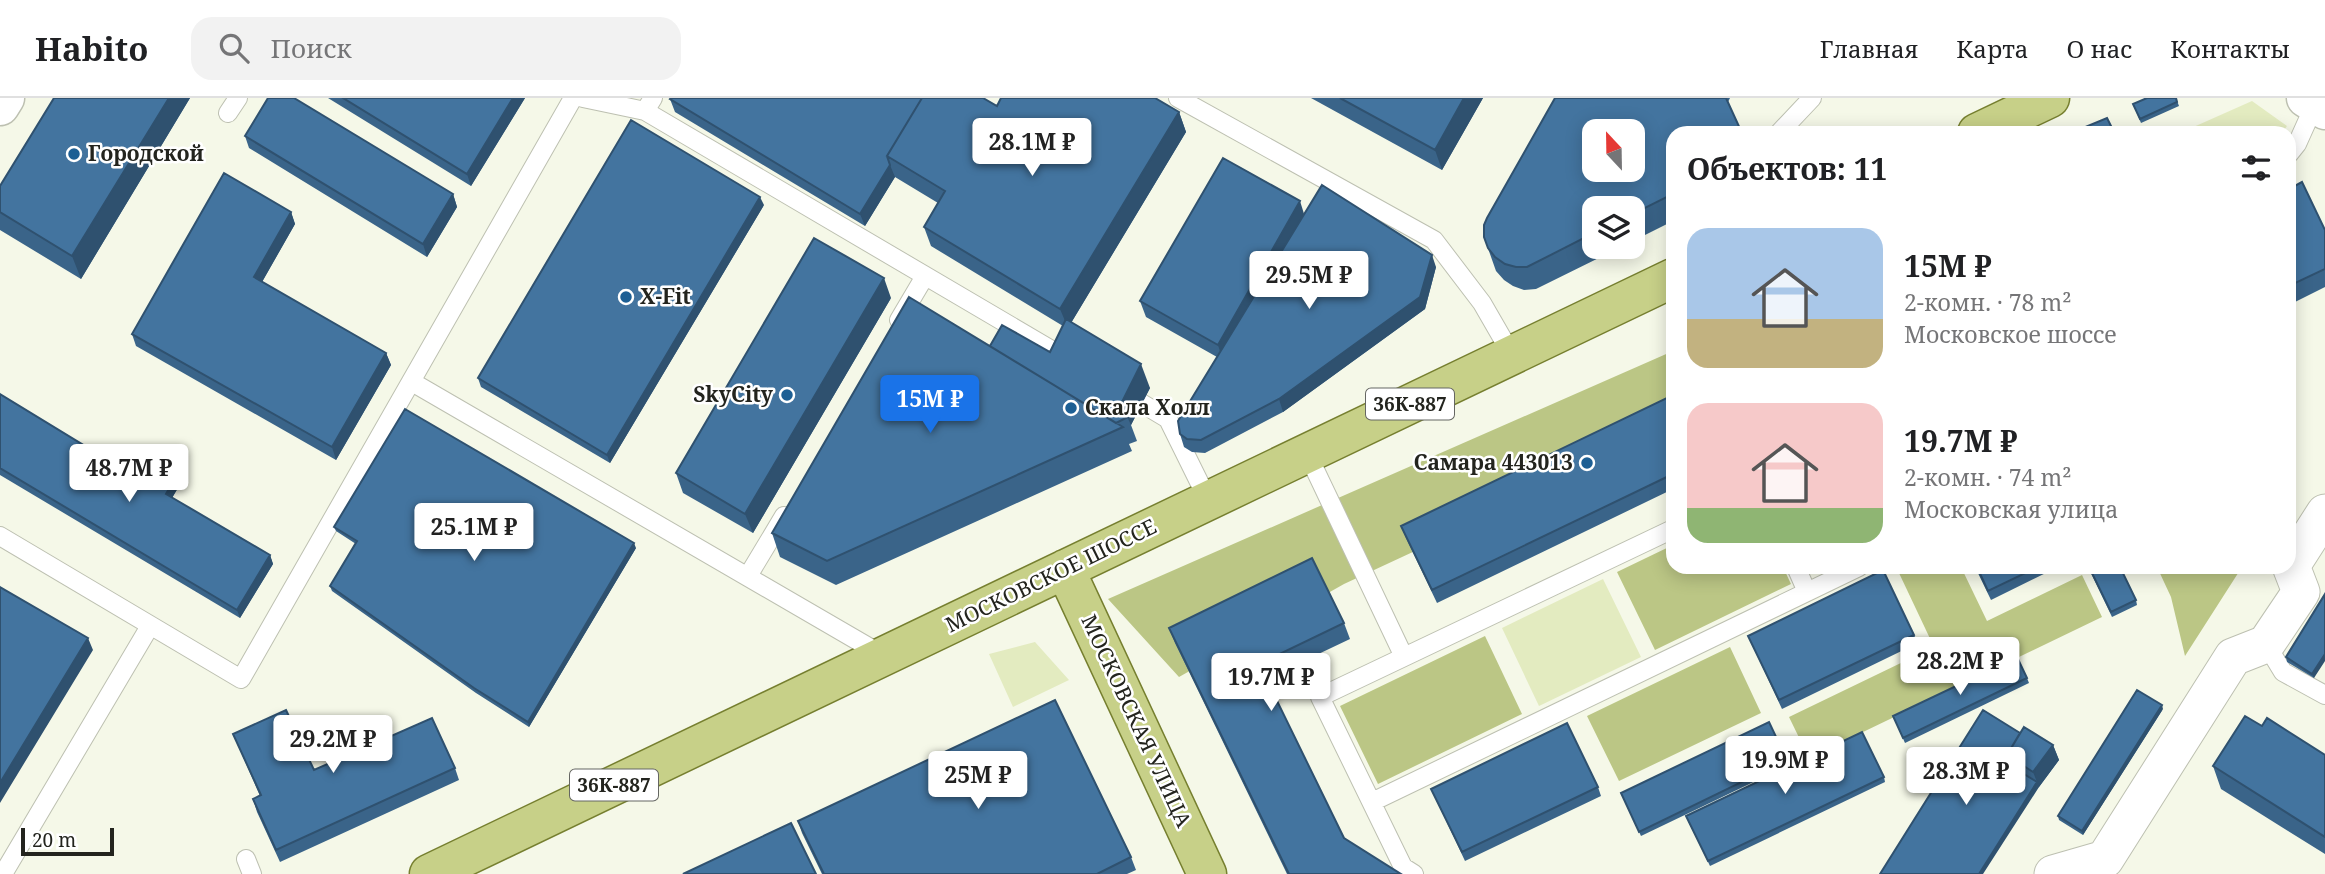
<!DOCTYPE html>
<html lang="ru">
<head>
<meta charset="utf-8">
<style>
  body { margin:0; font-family:"Noto Serif",serif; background:#f2f2f2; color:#202124; height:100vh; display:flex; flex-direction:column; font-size:26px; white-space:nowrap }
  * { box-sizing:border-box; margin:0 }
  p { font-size:23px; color:#757577 }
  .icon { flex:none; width:38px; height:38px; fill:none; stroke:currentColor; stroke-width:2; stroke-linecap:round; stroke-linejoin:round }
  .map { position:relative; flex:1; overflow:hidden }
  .side { position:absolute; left:1666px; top:28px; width:630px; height:448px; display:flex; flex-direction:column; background:#fff; border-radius:21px; box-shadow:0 4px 18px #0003 }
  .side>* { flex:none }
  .needle { width:46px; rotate:338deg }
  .tools { position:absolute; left:1582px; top:21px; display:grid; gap:14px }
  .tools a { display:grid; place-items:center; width:63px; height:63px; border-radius:14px; background:#fff; box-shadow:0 4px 18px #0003; font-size:35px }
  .scale { position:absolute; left:21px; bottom:18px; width:93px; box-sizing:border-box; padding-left:7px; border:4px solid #23241e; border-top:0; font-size:19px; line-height:24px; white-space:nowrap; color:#23241e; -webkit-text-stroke:5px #fff; paint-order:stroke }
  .price { position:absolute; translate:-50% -60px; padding:0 16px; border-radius:7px; background:#fff; color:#222; font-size:23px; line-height:46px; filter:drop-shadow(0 2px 4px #0008) }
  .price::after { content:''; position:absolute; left:50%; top:42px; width:21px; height:16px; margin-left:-10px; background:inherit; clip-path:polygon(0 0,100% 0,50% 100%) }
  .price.selected { background:#1a73e8; color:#fff }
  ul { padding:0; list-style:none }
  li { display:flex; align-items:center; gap:21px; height:175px; padding:0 21px }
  li span { display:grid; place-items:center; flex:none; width:196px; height:140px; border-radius:21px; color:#555 }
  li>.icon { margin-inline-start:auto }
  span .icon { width:84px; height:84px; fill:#fffc; stroke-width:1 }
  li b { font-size:30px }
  h2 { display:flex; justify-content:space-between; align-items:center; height:84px; padding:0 21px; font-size:30px }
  header { display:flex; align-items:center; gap:42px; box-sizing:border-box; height:98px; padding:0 35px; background:#fff; border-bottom:2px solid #e0e0e0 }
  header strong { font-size:33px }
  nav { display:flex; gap:38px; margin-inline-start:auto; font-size:24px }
  .search { width:490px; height:63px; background:#f2f2f2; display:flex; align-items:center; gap:18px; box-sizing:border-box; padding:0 24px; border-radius:21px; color:#757577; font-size:26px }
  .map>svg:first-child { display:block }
</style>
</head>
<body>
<header>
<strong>Habito</strong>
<div class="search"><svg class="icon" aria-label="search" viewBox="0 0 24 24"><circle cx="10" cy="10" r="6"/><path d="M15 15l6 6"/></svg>Поиск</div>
<nav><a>Главная</a><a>Карта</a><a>О нас</a><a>Контакты</a></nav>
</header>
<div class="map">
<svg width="2325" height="776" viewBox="0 0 2325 776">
  <rect width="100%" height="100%" fill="#f5f8e8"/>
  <path fill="#e3ebc0" d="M 2252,3 L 2287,28 L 2282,35 L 2180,35 Z
    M 1603,481 L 1641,559 L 1539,608 L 1502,530 Z
    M 1035,544 L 1069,582 L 1013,609 L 989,556 Z"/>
  <path fill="#bbc685" d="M 1673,253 L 1673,333 L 1344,486 L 1179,579 L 1108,501 Z
    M 1673,447 L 1673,469 L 1783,469 L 1791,486 L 1655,552 L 1617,474 Z
    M 1910,469 L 1961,469 L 1987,523 L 2082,477 L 2102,519 L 1809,660 L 1789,619 L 1934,549 L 1899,475 Z
    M 2157,469 L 2242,469 L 2185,558 L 2171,499 Z
    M 1485,538 L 1522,616 L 1378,686 L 1340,608 Z
    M 1730,549 L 1761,615 L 1619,683 L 1587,618 Z"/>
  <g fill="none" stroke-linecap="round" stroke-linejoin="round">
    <defs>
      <path id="lane" d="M 583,0 L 645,13 L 653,0
        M 1178,0 L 1434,142 L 1482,205 L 1512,257
        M 645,13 L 1072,264
        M 228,15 L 238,0
        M 1779,35 L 1812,0
        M 2289,56 L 2297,46 L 2315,6
        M 899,222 L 925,178
        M 412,284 L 884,558
        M 1123,294 L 1168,321 L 1208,402
        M 1307,355 L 1404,559
        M 0,438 L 241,581 L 573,0
        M 1796,469 L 1807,494
        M 748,478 L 784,418
        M 2266,546 L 2283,574 L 2325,597
        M 1372,704 L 1859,469
        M 246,761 L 252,776
        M 3,776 L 150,528
        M 1414,776 L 1403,769 L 1320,599 L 1673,431"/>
      <path id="street" d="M 2053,776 L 2105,761 L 2233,559 L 2266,546 L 2301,494 L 2291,468 L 2325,415"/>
      <path id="secondary" d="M 2306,0 L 2325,12
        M 0,8 L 5,0"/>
      <path id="primary" d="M 1977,35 L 2050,0
        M 1065,471 L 1207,776
        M 429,776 L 1673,180"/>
    </defs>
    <use href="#lane" stroke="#bdc0b1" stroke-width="20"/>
    <use href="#street" stroke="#bdc0b1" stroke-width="39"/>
    <use href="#secondary" stroke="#bdc0b1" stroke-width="41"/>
    <use href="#primary" stroke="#767f2f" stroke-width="41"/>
    <use href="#lane" stroke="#fff" stroke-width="18"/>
    <use href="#street" stroke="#fff" stroke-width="37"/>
    <use href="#secondary" stroke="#fff" stroke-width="38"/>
    <use href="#primary" stroke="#c7d088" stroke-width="38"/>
  </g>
  <path fill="#3a6489" d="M 54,0 L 190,0 L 81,181 L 0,132 L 0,88 Z
    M 328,0 L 525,0 L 471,88 Z
    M 1311,0 L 1483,0 L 1442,72 Z
    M 1555,0 L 1730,0 L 1728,4 L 1673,35 L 1673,123 L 1633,143 L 1633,110 L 1594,110 L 1594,149 L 1621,149 L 1536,191 L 1524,192 L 1513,188 L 1504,182 L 1496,173 L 1484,139 Z
    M 2176,0 L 2179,8 L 2141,25 L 2133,6 Z
    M 670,1 L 997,8 L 1179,14 L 1186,34 L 1071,225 L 1150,290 L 1131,327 L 1137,343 L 1129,346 L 1132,353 L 836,487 L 780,459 L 772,435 L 990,248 L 1050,254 L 1063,228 L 931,148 L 924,129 L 938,105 L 895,79 L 865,128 L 675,14 Z
    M 245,38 L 453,96 L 457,109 L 427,159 L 249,50 Z
    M 2289,91 L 2325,132 L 2325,189 L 2289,207 Z
    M 764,107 L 610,365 L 481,289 L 478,280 Z
    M 291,114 L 295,126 L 262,184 L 386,255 L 391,267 L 336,362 L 136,248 L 132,236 Z
    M 1304,116 L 1436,169 L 1425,211 L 1283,314 L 1205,355 L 1192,354 L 1184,349 L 1180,336 L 1217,259 L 1146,219 L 1140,203 Z
    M 891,200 L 753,435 L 683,395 L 676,375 Z
    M 0,296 L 123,371 L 182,383 L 172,400 L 270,457 L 273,466 L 240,520 L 0,377 Z
    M 1673,297 L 1673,391 L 1437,505 L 1406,440 L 1401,428 Z
    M 334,429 L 636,450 L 529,629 L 476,595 L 332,493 L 330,488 L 356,446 L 336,433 Z
    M 1975,469 L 2049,469 L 2050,473 L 1991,502 Z
    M 2088,469 L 2136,502 L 2137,507 L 2112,519 Z
    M 2325,496 L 2314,580 L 2287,564 L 2286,559 Z
    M 1344,525 L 1350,541 L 1266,581 L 1344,740 L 1401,776 L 1287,776 L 1175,545 L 1169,530 Z
    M 1914,537 L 1918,545 L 1782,611 L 1748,538 Z
    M 2027,580 L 2029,585 L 1905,645 L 1895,623 Z
    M 2163,611 L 2083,737 L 2059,722 L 2058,718 Z
    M 2262,628 L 2325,657 L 2325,756 L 2221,691 L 2213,668 Z
    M 2020,635 L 2053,647 L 2059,662 L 2039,689 L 1880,776 Z
    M 233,636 L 314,672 L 455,670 L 459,682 L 280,764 L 257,714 L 253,701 L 260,698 Z
    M 1787,662 L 1789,667 L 1641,738 L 1623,700 Z
    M 1884,679 L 1885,684 L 1710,768 L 1688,723 Z
    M 1598,689 L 1601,698 L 1465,763 L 1431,691 Z
    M 798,723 L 1131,759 L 1136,772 L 1127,776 L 822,776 L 802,735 Z"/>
  <path fill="#2f516f" d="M 169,0 L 190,0 L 81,181 L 72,158 Z
    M 513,0 L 525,0 L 471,88 L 467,76 Z
    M 1464,0 L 1483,0 L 1442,72 L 1435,52 Z
    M 1179,14 L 1186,34 L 1068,230 L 1060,211 Z
    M 890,67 L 895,79 L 865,128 L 860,116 Z
    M 453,96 L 457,109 L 427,159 L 423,146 Z
    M 760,99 L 764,107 L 610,365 L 607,357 Z
    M 1300,103 L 1305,119 L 1223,263 L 1218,247 Z
    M 291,114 L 295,126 L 258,191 L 254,179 Z
    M 1432,157 L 1436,169 L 1425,211 L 1283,314 L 1279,301 Z
    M 884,180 L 891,200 L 753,435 L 745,416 Z
    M 386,255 L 391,267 L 336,362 L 332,349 Z
    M 1141,266 L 1150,290 L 1131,327 L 1121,306 Z
    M 179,374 L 182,383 L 169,405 L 166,396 Z
    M 634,445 L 636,450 L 529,629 L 528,624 Z
    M 270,457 L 273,466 L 240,520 L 237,512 Z
    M 88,540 L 93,552 L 0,705 L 0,685 Z
    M 2325,556 L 2325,563 L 2314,580 L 2312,576 Z
    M 2162,607 L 2163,611 L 2083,737 L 2082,733 Z
    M 2053,647 L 2059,662 L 2039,689 L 1983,776 L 1979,776 L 2037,684 L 2033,674 Z"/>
  <path fill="#43749f" stroke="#2f516f" stroke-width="2" fill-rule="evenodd" d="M 54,0 L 169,0 L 72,158 L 0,114 L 0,88 Z
    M 268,0 L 294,0 L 453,96 L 423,146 L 245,38 Z
    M 343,0 L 513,0 L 467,76 Z
    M 671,0 L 922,0 L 887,58 L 890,67 L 860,116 L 670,1 Z
    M 922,0 L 983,0 L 997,8 L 1001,0 L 1155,0 L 1179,14 L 1060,211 L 924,129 L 945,93 L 887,58 Z
    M 1340,0 L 1464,0 L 1435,52 Z
    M 1555,0 L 1726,0 L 1742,35 L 1673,35 L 1673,96 L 1633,116 L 1633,110 L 1594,110 L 1594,135 L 1527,169 L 1516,169 L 1505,166 L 1495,159 L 1488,150 L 1484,139 L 1484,127 L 1487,120 ZM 1594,33 L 1633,33 L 1633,72 L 1594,72 Z
    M 2147,0 L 2176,0 L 2177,4 L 2140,21 L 2133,6 Z
    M 2107,20 L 2113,32 L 2106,35 L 2071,35 Z
    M 631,22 L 760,99 L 607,357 L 478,280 Z
    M 1223,60 L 1300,103 L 1218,247 L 1140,203 Z
    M 224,75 L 291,114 L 254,179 L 386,255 L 332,349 L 132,236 Z
    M 2302,84 L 2325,132 L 2325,171 L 2289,188 L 2289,91 Z
    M 1322,87 L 1432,157 L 1420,199 L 1279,301 L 1201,342 L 1187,341 L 1180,336 L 1178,323 Z
    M 814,140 L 884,180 L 745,416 L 676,375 Z
    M 909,199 L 1123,329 L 827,463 L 772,435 Z
    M 1066,221 L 1141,266 L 1121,306 L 1128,319 L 1116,325 L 990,248 L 1002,227 L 1050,254 Z
    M 0,296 L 123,371 L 136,349 L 179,374 L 166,396 L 270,457 L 237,512 L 0,370 Z
    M 1673,297 L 1673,376 L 1432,492 L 1401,428 Z
    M 405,311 L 634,445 L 528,624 L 474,590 L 330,488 L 357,443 L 334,429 Z
    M 1312,460 L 1344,525 L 1259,566 L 1344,740 L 1401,776 L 1289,776 L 1169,530 Z
    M 1977,469 L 2038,469 L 1988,493 Z
    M 2089,469 L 2120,469 L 2136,502 L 2111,514 Z
    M 1883,472 L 1914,537 L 1779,602 L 1748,538 Z
    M 0,489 L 88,540 L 0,685 Z
    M 2325,496 L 2325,556 L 2312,576 L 2286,559 Z
    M 2017,559 L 2027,580 L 1903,640 L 1893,618 Z
    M 2137,592 L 2162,607 L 2082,733 L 2058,718 Z
    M 1055,602 L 1131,759 L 1097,776 L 824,776 L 798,723 Z
    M 286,612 L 314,672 L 432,620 L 455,670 L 276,752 L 253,701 L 261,697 L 233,636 Z
    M 1983,612 L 2020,635 L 2007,657 L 2011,668 L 2037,684 L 1979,776 L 1880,776 Z
    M 2245,618 L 2262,628 L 2267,620 L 2325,657 L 2325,739 L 2213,668 Z
    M 1769,624 L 1787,662 L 1639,734 L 1621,695 Z
    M 1567,625 L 1598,689 L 1462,754 L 1431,691 Z
    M 2024,629 L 2053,647 L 2033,674 L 2007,657 Z
    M 1862,634 L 1884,679 L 1708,763 L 1686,718 Z
    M 791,725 L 816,776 L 683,776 Z"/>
  <g fill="#1d5f94" stroke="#fff" stroke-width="2.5">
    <circle cx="74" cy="56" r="7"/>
    <circle cx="626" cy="199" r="7"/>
    <circle cx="787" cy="297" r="7"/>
    <circle cx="1071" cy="310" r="7"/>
    <circle cx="1587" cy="365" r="7"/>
  </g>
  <g text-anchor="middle" stroke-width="5" stroke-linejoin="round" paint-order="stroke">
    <g fill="#fff" stroke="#656662" stroke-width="2">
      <rect x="1366" y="290.5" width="88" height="31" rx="5"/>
      <rect x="570" y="671.5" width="88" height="31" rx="5"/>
    </g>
    <g font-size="19" font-weight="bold" fill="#23241e">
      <text x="1410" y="313">36К-887</text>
      <text x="614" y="694">36К-887</text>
    </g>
    <g font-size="21" font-weight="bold" fill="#23241e" stroke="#fff" text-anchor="start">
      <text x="88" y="63">Городской</text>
      <text x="640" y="206">X-Fit</text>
      <text x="773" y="304" text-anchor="end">SkyCity</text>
      <text x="1085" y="317">Скала Холл</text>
      <text x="1573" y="372" text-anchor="end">Самара 443013</text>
    </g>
    <g font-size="21" fill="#23241e" stroke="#fff">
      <text transform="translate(1051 478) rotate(-26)" y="7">МОСКОВСКОЕ ШОССЕ</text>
      <text transform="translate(1136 623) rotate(65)" y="7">МОСКОВСКАЯ УЛИЦА</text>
    </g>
  </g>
</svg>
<div class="tools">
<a><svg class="needle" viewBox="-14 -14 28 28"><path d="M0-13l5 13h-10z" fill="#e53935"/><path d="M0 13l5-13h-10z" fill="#757577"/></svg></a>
<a><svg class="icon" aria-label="layers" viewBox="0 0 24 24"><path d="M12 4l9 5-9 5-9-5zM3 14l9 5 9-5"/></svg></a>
</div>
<div class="scale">20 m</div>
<b class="price" style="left:1032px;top:80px">28.1M ₽</b>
<b class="price" style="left:1309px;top:213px">29.5M ₽</b>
<b class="price selected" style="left:930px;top:337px">15M ₽</b>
<b class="price" style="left:129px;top:406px">48.7M ₽</b>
<b class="price" style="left:474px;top:465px">25.1M ₽</b>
<b class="price" style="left:1960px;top:599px">28.2M ₽</b>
<b class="price" style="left:1271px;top:615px">19.7M ₽</b>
<b class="price" style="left:333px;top:677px">29.2M ₽</b>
<b class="price" style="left:1785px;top:698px">19.9M ₽</b>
<b class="price" style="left:1966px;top:709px">28.3M ₽</b>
<b class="price" style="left:978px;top:713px">25M ₽</b>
<section class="side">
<h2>Объектов: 11<svg class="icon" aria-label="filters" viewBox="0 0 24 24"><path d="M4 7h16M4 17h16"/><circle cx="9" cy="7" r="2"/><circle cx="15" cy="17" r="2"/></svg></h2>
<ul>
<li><span style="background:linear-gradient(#a9c7e8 65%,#c2b280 0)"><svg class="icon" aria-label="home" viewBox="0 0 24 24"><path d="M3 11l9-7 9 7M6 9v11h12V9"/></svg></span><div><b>15M ₽</b><p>2-комн. · 78 m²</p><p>Московское шоссе</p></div></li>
<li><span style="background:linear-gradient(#f6c9c9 75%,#8fb573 0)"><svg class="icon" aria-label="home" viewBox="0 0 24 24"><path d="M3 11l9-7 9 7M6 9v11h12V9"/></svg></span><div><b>19.7M ₽</b><p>2-комн. · 74 m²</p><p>Московская улица</p></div></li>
</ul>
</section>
</div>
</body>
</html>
